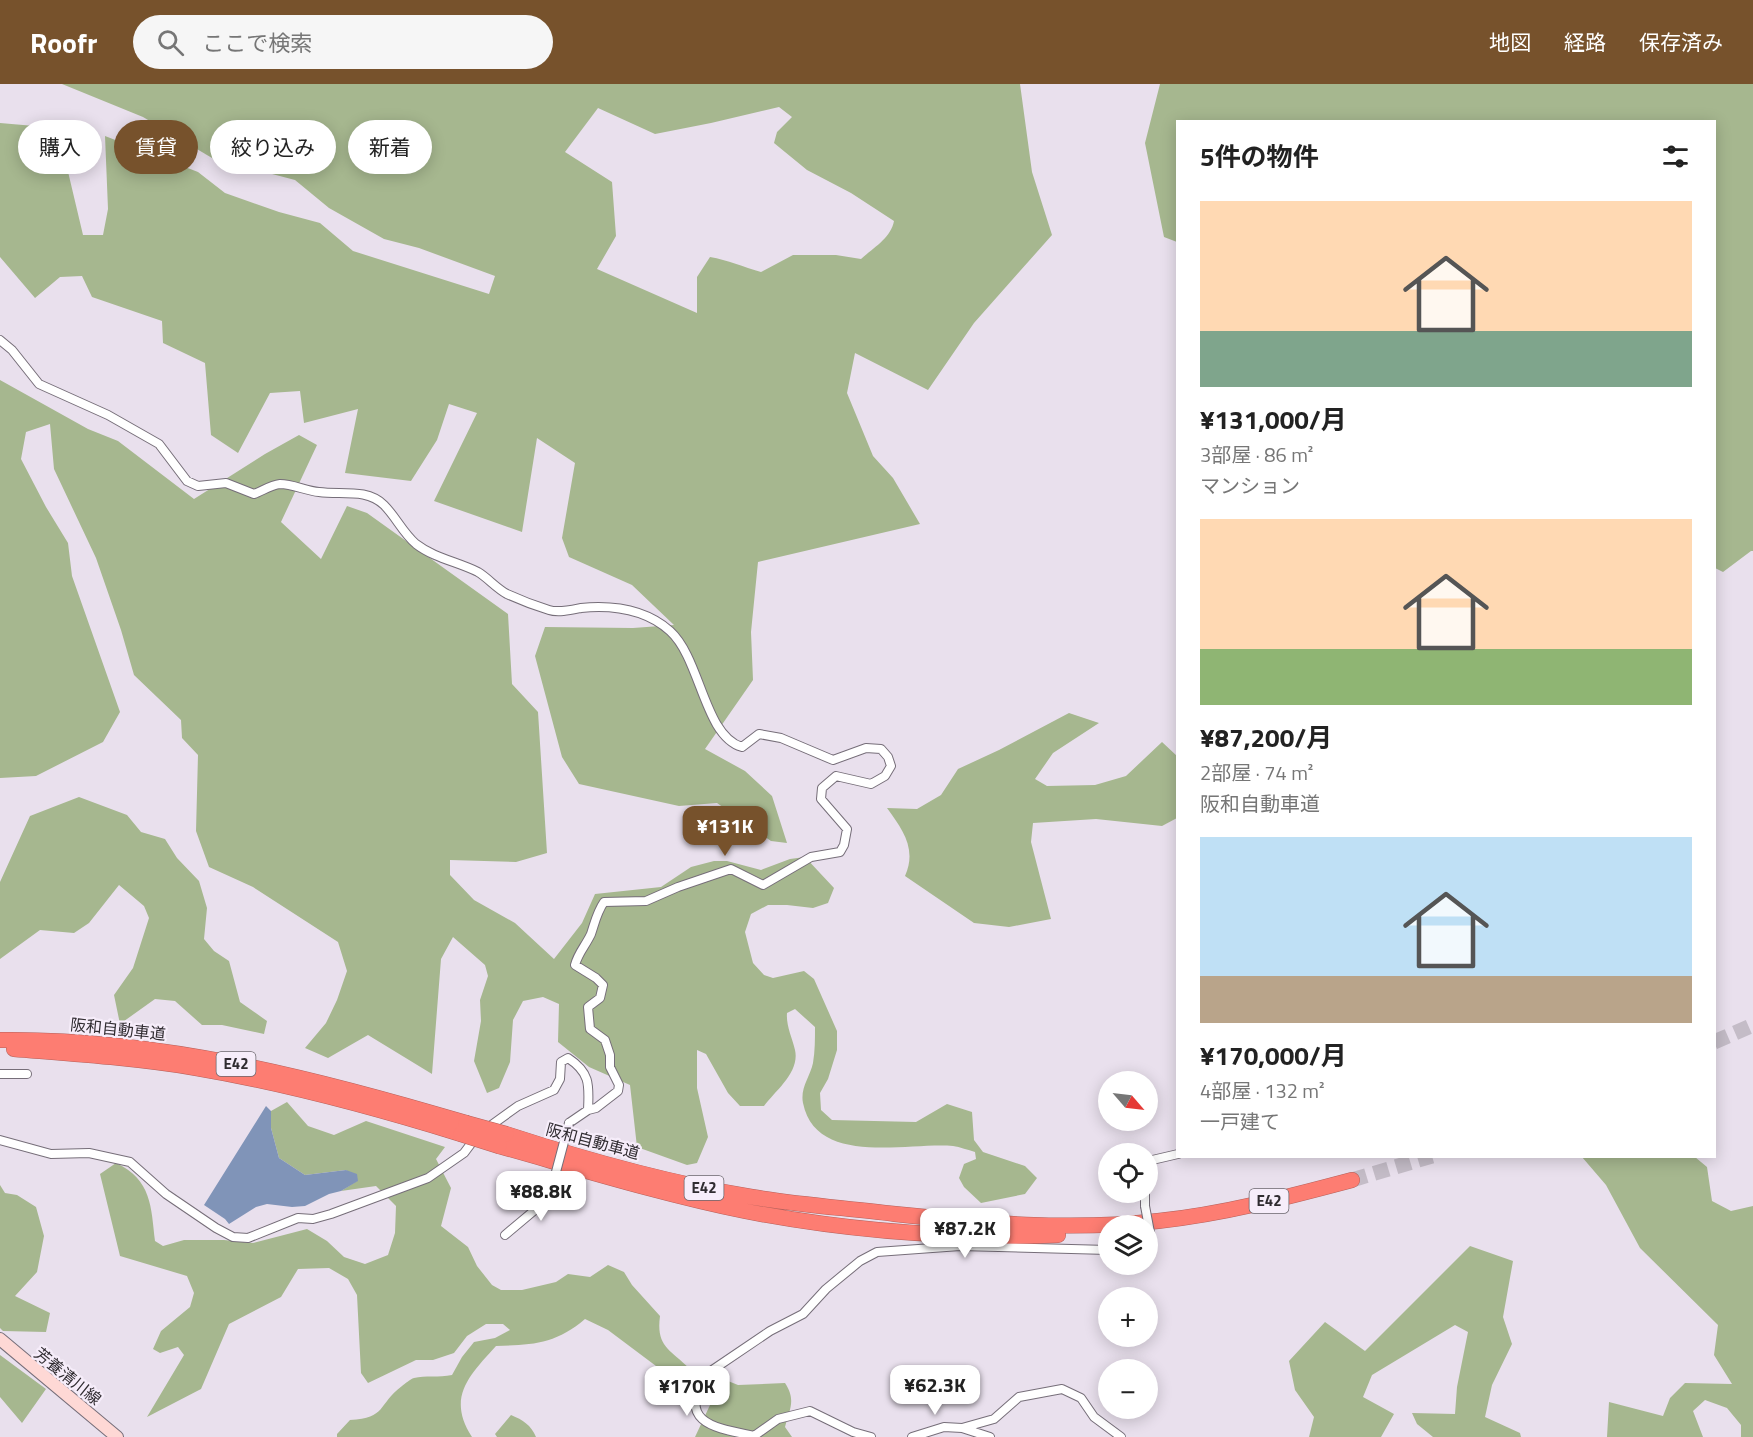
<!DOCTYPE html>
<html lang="ja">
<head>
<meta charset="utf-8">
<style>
  body { margin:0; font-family:"Titillium Web","Noto Sans JP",sans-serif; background:#f6f6f6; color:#222; height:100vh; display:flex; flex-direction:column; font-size:22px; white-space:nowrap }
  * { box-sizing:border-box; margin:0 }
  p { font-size:20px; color:#767676 }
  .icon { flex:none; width:33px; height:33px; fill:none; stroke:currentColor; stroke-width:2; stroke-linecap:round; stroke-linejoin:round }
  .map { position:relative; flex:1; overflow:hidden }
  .sheet { position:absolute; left:1176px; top:36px; width:540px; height:1038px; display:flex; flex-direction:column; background:#fff; border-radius:0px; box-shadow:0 3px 15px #0003 }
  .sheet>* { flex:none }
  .top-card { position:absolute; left:18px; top:36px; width:570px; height:54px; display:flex; gap:12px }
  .needle { width:39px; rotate:118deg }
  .tools { position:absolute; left:1098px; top:987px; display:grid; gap:12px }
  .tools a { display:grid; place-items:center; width:60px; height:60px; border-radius:50%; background:#fff; box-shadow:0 3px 15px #0003; font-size:30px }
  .price { position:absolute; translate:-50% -51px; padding:0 14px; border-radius:12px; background:#fff; color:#222; font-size:20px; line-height:39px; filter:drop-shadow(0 2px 3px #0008) }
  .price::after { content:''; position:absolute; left:50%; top:36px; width:18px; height:14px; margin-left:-9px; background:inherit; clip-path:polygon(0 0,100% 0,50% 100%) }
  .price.current { background:#77522c; color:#fff }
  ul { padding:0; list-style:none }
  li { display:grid; align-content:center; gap:12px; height:318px; padding:0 24px }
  li span { display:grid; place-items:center; height:186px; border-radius:0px; color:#555 }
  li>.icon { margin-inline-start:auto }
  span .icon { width:108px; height:108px; fill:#fffc; stroke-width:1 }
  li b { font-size:26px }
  h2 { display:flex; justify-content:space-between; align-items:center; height:72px; padding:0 24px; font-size:26px }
  .tag { padding:0 21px; border-radius:27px; background:#fff; box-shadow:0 3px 15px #0003; font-size:21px; line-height:54px }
  .tag.current { background:#77522c; color:#fff }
  header { display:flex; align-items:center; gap:36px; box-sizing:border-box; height:84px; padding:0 30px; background:#77522c; color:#fff }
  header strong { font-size:28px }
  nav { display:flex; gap:33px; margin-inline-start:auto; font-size:21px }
  .search { width:420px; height:54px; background:#f6f6f6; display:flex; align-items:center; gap:15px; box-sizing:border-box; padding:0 21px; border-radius:33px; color:#767676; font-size:22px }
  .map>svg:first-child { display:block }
</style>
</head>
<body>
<header>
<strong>Roofr</strong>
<div class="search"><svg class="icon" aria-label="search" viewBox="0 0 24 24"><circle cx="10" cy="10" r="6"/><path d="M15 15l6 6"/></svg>ここで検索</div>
<nav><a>地図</a><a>経路</a><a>保存済み</a></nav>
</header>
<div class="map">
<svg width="1753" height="1353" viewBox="0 0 1753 1353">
  <rect width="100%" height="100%" fill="#e9e0ed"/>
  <path fill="#a6b78f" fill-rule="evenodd" d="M 62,0 L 1020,0 L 1032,88 L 1052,151 L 974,239 L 928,306 L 855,269 L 847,309 L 873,372 L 893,394 L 920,440 L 758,478 L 751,548 L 753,596 L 705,665 L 745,687 L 772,712 L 787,759 L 771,757 L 717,719 L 679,722 L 579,700 L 562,673 L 535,572 L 545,543 L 633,544 L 674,541 L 632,501 L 569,473 L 562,454 L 575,379 L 537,354 L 522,448 L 434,417 L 477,329 L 449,320 L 437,356 L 411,397 L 345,389 L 358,325 L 304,339 L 300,307 L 270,309 L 238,369 L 211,351 L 205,279 L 163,259 L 162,237 L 92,213 L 82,192 L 60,193 L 35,214 L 0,173 L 0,39 L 46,43 L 65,75 L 83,151 L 103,151 L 108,125 L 105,52 L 198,88 L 225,109 L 279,128 L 320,139 L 353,167 L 489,210 L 495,192 L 419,164 L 384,155 L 329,124 L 295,96 L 212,74 L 143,33 ZM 779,23 L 792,33 L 777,48 L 774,59 L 807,86 L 851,109 L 894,137 C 891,154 873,164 861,175 L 836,171 L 793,171 L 761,188 C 743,183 728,176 710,173 L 697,193 L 697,229 L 597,185 L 616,152 L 612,98 L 565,68 L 598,24 L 655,50 L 711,39 Z
    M 1160,0 L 1753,0 L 1753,467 L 1751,467 L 1723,488 L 1715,484 L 1714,38 L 1178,38 L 1177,158 L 1164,153 L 1145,59 Z
    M 0,296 L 88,345 L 118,357 L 194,415 L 265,370 L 299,351 L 317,361 L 281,438 L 321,475 L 347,422 L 367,429 L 508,530 L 512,600 L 538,628 L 547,769 L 516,778 L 450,776 L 450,791 L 474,816 L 515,839 L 554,875 L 582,839 L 595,810 L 661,803 L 691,783 L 714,777 L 727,777 L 761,786 L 790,775 L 805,773 L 834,804 L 828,819 L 813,824 L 787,821 L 768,821 L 751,830 L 745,848 L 753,879 L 764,891 L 773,894 L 804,887 L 814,895 L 837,947 L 837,966 L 828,995 L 820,1009 L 821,1026 L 832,1036 L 916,1038 L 947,1020 L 972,1028 L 974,1056 L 983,1068 L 1025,1082 L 1037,1094 L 1025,1110 L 981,1119 L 964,1103 L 959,1094 L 964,1080 L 976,1075 L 975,1068 C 968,1066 960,1063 953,1062 C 907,1058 816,1083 803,1019 C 800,1004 810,993 813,979 C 815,967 815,955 815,943 L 795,925 L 787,929 C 786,942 792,953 795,966 C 800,988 776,1006 764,1022 L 740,1022 L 728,1009 L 706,970 L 697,966 L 697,1004 L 708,1053 L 697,1079 L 687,1081 L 637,1063 L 630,1001 L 589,983 L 558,958 L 559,920 L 543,913 L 523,917 L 513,936 L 510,978 L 499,1004 L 487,1009 L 474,977 L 481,937 L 480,916 L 488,892 L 485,881 L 453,853 L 441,875 L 432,990 L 368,951 L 328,974 L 305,964 L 326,939 L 337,916 L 347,887 L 338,858 L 253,803 L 209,783 L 196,747 L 198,671 L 182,654 L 181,636 L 134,591 L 121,546 L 96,474 L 54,385 L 50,340 L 26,348 L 21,375 L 46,423 L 68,459 L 72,492 L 120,628 L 103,658 L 36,692 L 0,694 Z
    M 1069,629 L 1099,639 L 1053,669 L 1035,695 L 1047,702 L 1095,701 L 1126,692 L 1162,658 L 1177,672 L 1177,734 L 1162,742 L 1096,735 L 1033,739 L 1031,758 L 1051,835 L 1009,843 L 974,839 L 905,792 C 917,765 903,746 887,724 L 917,725 L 941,711 L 958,685 L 999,666 Z
    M 79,713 L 127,731 L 141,748 L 165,755 L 177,774 L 199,797 L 207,824 L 204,855 L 214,867 L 229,877 L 240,918 L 267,937 L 264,950 L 222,941 L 202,941 L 175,917 L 155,915 L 120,940 L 114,911 L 133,884 L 149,834 L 144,822 L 119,801 L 89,839 L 74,849 L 40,846 L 0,875 L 0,798 L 30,732 Z
    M 287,1018 L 308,1042 L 334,1051 L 366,1037 L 445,1063 L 436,1075 L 451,1104 L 441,1142 L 468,1163 L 477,1182 L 492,1201 L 501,1206 L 522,1206 L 556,1198 L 568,1190 L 590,1193 L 608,1181 L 624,1188 L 632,1201 L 660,1232 C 656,1262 669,1265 689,1284 L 684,1290 L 664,1288 L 608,1246 L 585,1235 C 556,1260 532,1261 496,1262 C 470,1291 446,1313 472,1353 L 337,1353 L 337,1350 L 350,1336 C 387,1334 377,1321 402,1302 C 405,1300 410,1295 414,1294 C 425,1291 439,1294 452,1291 L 462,1273 L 474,1258 L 495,1254 L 510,1246 L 503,1240 L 486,1240 L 467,1252 L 454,1269 L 433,1276 L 416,1276 L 368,1299 L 361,1289 L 357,1211 L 348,1195 L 329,1184 L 298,1185 L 281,1213 L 229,1240 L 201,1305 L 147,1333 L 184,1271 L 178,1263 L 160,1269 L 153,1265 L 161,1247 L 190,1223 L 194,1209 L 187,1192 L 120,1172 L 100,1090 L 116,1079 C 152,1096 151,1123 155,1157 L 163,1162 L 184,1156 L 224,1156 L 253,1159 L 307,1145 L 327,1157 L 344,1173 L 365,1180 L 388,1171 L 395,1149 L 396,1122 L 376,1102 L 341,1107 L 357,1097 L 346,1086 L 305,1091 L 279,1074 L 271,1044 L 271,1027 Z
    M 1582,1073 L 1695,1073 L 1707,1083 L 1712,1117 L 1731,1127 L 1753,1122 L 1753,1353 L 1741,1353 L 1741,1341 L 1727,1324 L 1705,1316 L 1693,1327 L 1703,1353 L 1607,1353 L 1609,1318 L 1663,1332 L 1670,1314 L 1685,1299 L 1732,1300 L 1714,1271 L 1718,1241 L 1640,1164 L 1606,1101 Z
    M 0,1101 L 5,1109 L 17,1111 L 36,1123 L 44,1152 L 37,1188 L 15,1212 L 50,1229 L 46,1248 L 3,1247 L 0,1244 Z
    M 1470,1162 L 1513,1177 L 1503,1233 L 1512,1260 L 1492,1301 L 1485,1333 L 1520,1349 L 1521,1353 L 1433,1353 L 1417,1340 L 1412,1329 L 1455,1330 L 1457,1303 L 1468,1248 L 1455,1241 L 1372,1291 L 1363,1313 L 1394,1330 L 1381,1353 L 1309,1353 L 1314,1333 L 1295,1306 L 1289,1277 L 1325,1238 L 1365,1267 Z
    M 0,1271 L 46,1305 L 22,1339 L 0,1313 Z
    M 728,1297 L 738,1301 L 785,1299 C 796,1316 790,1324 785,1343 L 792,1353 L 695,1353 L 718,1304 Z
    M 511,1331 C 523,1336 531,1341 536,1353 L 497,1353 L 495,1350 Z"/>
  <path fill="#8094b8" d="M 266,1022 L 271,1027 L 271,1044 L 279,1074 L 305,1091 L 346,1086 L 357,1090 L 358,1097 L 341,1107 L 329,1110 L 305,1122 L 292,1123 L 267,1120 L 256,1123 L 229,1140 L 225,1135 L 204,1121 Z"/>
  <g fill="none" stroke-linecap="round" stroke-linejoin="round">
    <path stroke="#c4bcc7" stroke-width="15" stroke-dasharray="15 8" stroke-linecap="butt" d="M 1714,958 L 1753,941
      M 1352,1096 L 1432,1072"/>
    <defs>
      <path id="street" d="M 0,256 L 12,266 L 39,300 L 108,331 L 159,360 L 187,397 L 198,402 L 226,399 L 254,410 C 262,407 271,401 280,400 C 293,400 306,407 319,408 C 341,411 367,404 384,421 C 396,433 403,449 416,460 C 434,474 458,478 478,488 C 488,494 496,504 507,510 C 520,516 536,522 549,526 C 558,529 571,526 581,524 C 612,521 645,525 670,547 C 701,575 704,652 742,663 L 759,650 L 781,654 L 833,676 L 866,664 L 881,665 L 888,673 L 891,682 L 885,692 L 871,700 L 836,692 L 822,704 L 821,715 L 847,745 L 844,761 L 840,768 L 811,773 L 763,801 L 731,785 L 678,803 L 646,817 L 604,818 C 597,828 595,838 591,850 C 586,861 578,869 575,881 L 596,894 L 603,901 L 600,914 L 588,923 L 590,945 L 605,956 L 610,971 L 610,983 L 619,1001 L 618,1007 L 596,1024 L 588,1026 L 569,1039
        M 0,990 L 27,990
        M 486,1045 L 518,1022 L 554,1006 L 560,995 L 561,978 L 568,974 C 591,989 589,1002 588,1026
        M 0,1056 L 51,1070 L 89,1069 L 130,1078 L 166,1110 L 216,1144 L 233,1153 L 248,1154 L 298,1134 L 313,1135 L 331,1130 L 428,1094 L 464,1069 L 476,1053
        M 1148,1077 L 1178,1070
        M 1145,1108 L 1145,1122
        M 505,1151 L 536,1125 L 552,1103
        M 962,1344 L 994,1335 L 1019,1313 L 1062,1305 L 1081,1314 L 1094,1333 L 1121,1353
        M 871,1353 L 853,1348 L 810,1327 L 778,1335 L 754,1352 C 717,1344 676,1340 705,1291 L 770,1247 L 803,1230 L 826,1205 L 860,1177 L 877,1168 L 960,1162 L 1108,1166
        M 912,1353 L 944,1343 L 962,1344 L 990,1353"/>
      <path id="secondary" d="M 0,1255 L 117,1353"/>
      <path id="highway" d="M 0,956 C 159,954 315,994 466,1039
        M 14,965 C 75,970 136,974 196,984 C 285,999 374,1023 461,1050
        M 506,1050 C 586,1076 668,1099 752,1113 C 799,1121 847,1124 895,1130 C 982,1139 1070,1147 1158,1137 C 1224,1130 1288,1113 1352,1096
        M 499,1062 C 581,1085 662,1110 745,1127 C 848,1147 953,1155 1058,1151"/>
    </defs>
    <use href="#street" stroke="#766e79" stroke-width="10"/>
    <use href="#secondary" stroke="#766e79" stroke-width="14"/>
    <use href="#highway" stroke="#b5615b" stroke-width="16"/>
    <use href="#street" stroke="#fff" stroke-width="8"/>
    <use href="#secondary" stroke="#fed8d5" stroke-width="12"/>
    <use href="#highway" stroke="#fd7d72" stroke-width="15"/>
    <defs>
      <path id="street-bridge" d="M 552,1103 L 569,1039
        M 1145,1122 L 1152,1159"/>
      <path id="highway-bridge" d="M 466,1039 L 506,1050
        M 461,1050 L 499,1062"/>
    </defs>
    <use href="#street-bridge" stroke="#766e79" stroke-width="10" stroke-linecap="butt"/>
    <use href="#highway-bridge" stroke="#b5615b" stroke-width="16" stroke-linecap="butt"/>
    <use href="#street-bridge" stroke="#fff" stroke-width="8"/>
    <use href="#highway-bridge" stroke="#fd7d72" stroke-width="15"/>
  </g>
  <g text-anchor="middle" stroke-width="4.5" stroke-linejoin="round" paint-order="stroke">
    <g fill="#f6edfa" stroke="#6b666d" stroke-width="1.5">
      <rect x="216.5" y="968" width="39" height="24" rx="4.5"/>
      <rect x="684.5" y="1092" width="39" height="24" rx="4.5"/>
      <rect x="1249.5" y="1105" width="39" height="24" rx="4.5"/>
    </g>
    <g font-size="15" font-weight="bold" fill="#302c31">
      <text x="236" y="985">E42</text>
      <text x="704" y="1109">E42</text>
      <text x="1269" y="1122">E42</text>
    </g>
    <g font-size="16" fill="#302c31" stroke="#f6edfa">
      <text transform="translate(118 945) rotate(6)" y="6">阪和自動車道</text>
      <text transform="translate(593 1057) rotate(15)" y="6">阪和自動車道</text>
      <text transform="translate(68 1292) rotate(39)" y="6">芳養清川線</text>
    </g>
  </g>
</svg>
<div class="tools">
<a><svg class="needle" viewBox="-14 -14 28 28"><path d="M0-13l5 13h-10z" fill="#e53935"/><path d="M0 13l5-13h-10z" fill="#767676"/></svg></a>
<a><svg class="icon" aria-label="locate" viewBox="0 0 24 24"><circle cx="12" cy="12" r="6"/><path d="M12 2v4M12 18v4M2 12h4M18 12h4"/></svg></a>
<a><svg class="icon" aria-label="layers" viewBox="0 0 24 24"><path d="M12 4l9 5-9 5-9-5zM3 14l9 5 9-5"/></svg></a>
<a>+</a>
<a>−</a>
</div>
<b class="price current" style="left:725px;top:773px">¥131K</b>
<b class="price" style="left:541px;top:1138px">¥88.8K</b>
<b class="price" style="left:965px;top:1175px">¥87.2K</b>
<b class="price" style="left:935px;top:1332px">¥62.3K</b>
<b class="price" style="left:687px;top:1333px">¥170K</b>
<div class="top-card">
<a class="tag">購入</a>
<a class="tag current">賃貸</a>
<a class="tag">絞り込み</a>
<a class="tag">新着</a>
</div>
<section class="sheet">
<h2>5件の物件<svg class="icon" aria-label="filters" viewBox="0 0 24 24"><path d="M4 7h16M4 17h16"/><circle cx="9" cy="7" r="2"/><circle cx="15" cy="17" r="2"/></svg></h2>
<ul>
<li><span style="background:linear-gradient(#ffd9b3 70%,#7fa58c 0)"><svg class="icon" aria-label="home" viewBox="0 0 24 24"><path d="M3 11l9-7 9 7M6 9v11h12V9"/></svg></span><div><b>¥131,000/月</b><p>3部屋 · 86 m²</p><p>マンション</p></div></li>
<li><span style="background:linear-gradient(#ffd9b3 70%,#8fb573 0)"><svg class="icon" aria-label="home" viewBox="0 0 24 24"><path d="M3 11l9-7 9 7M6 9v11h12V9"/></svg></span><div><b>¥87,200/月</b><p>2部屋 · 74 m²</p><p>阪和自動車道</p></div></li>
<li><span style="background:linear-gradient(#bfe0f5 75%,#b9a48a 0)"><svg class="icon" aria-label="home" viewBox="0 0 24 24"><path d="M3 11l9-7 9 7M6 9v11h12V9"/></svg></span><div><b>¥170,000/月</b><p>4部屋 · 132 m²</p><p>一戸建て</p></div></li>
</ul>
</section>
</div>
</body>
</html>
